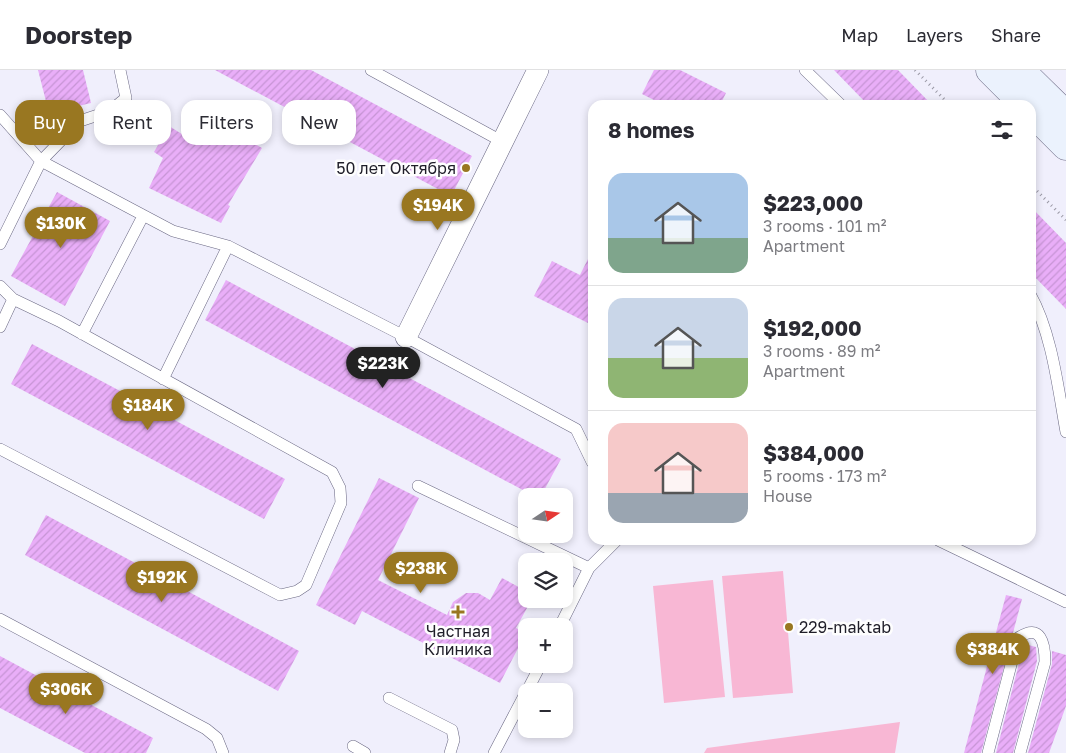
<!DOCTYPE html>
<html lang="en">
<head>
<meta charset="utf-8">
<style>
  body { margin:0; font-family:"Golos Text",sans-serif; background:#f7f7f7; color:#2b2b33; height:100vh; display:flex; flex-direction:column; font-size:19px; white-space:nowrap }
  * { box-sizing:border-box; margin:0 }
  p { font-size:16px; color:#7c7c81 }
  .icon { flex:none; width:28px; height:28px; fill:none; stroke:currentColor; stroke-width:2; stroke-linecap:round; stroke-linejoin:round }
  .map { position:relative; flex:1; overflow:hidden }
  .drawer { position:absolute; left:588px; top:30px; width:448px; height:445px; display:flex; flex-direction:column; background:#fff; border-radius:15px; box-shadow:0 2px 8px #0003 }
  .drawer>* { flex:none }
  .top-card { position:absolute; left:15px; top:30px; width:475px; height:45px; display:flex; gap:10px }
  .needle { width:32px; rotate:77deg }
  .tools { position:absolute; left:518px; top:418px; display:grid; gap:10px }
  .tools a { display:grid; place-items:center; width:55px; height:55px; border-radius:10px; background:#fff; box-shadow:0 2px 8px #0003; font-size:25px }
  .price { position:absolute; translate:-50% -42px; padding:0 11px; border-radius:18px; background:#997721; color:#fff; font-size:16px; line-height:32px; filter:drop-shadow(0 1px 2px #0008) }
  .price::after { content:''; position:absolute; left:50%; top:30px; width:15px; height:11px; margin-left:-8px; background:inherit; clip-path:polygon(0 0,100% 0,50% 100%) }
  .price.selected { background:#222; color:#fff }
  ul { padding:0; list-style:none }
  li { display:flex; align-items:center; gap:15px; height:125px; padding:0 20px }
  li+li { border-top:1px solid #e1e1e2 }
  li span { display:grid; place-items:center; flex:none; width:140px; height:100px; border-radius:15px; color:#555 }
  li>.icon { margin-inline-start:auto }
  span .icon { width:60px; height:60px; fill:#fffc; stroke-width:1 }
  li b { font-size:21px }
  h2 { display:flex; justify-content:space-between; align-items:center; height:60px; padding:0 20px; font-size:21px }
  .chip { padding:0 18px; border-radius:15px; background:#fff; box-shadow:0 2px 8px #0003; font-size:18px; line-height:45px }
  .chip.selected { background:#997721; color:#fff }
  header { display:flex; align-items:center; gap:30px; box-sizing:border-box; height:70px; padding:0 25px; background:#fff; border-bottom:1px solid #e1e1e2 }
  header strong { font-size:24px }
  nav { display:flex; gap:28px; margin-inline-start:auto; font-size:18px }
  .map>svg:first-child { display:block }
</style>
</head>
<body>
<header>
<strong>Doorstep</strong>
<nav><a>Map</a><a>Layers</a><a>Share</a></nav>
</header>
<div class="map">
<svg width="1066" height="683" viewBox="0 0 1066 683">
  <defs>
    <pattern id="building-hatch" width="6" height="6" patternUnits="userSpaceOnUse" patternTransform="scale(1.25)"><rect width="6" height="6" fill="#e9aef8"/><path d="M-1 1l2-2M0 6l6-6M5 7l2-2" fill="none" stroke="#c795d5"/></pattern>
  </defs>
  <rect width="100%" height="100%" fill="#f0effc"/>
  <path fill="#f8b7d4" d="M 783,501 L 793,623 L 733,628 L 722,506 Z
    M 713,510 L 725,627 L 664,633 L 653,516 Z
    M 900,652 L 895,683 L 704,683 L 707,678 Z"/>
  <path fill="url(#building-hatch)" d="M 38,0 L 83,0 L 91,33 L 49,43 Z
    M 215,0 L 311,0 L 472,86 L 451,126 Z
    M 654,0 L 680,0 L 726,23 L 720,35 L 664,35 L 642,24 Z
    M 834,0 L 898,0 L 932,35 L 868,35 Z
    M 197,42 L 262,78 L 228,135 L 230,136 L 221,153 L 149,118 L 163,88 L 154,82 L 169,56 L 185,66 Z
    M 57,122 L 110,151 L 65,236 L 11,206 Z
    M 1030,136 L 1066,173 L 1066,239 L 1030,202 Z
    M 592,181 L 592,255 L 534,226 L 552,191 L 580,205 Z
    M 226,210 L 561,389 L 541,426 L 534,426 L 205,250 Z
    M 32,274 L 285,409 L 264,449 L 11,314 Z
    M 379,408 L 419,428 L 378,510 L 447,545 L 453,532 L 466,523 L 478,523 L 490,530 L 502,508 L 526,521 L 526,529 L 532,529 L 516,558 L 526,563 L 500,613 L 362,541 L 355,555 L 316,535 Z
    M 46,445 L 299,581 L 278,621 L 25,485 Z
    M 1006,525 L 1022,529 L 981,683 L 964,683 Z
    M 1024,574 L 1036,577 L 1037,591 L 1013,683 L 996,683 Z
    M 1052,581 L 1066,585 L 1066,636 L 1049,683 L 1028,683 L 1052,594 Z
    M 0,586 L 153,668 L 146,683 L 85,683 L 0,638 Z"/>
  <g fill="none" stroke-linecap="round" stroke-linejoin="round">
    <defs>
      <path id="service" d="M 371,0 L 503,72
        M 805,0 L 841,35
        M 0,45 L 41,91 L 80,51 L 110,41 L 126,28 L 120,0
        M 0,174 L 41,91 L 173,161 L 228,176 L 406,267 L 576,359 L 592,392
        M 0,216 L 13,229
        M 1030,224 C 1052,263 1058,318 1066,362
        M 0,257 L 13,229 L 59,251 L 332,402 L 340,418 L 341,433 L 306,515 L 297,521 L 280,525 L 0,379
        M 82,264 L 143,146
        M 163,309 L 228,176
        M 418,416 L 589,498
        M 938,470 L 1066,532
        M 0,549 L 206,659 L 217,668 L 223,683
        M 560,556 L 589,498 L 617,470
        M 527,621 L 541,594
        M 389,628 L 452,660 L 454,670 L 450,683
        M 353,676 L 365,683
        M 494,683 L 526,622
        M 988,683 L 1018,568 C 1041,552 1045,574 1045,592 L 1020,683"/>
      <path id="minor" d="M 406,267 L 538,0"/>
      <path id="secondary" d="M 990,0 L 1025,35
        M 1020,0 L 1066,45
        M 1030,40 L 1066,76"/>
    </defs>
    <use href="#service" stroke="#6a6883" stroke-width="12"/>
    <use href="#minor" stroke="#6a6883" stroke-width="22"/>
    <use href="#secondary" stroke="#6a6883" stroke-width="29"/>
    <path stroke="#9998a4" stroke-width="3" stroke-dasharray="1 4" stroke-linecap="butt" d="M 915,0 L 950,35
      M 1030,114 L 1066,150"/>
    <use href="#service" stroke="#fff" stroke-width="11"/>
    <use href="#minor" stroke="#fff" stroke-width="21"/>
    <use href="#secondary" stroke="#ebf2fd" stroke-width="28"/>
  </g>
  <g fill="#997721" stroke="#fefefe" stroke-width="2">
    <circle cx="466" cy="98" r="5"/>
    <path d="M455.5 534.5h5v5h5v5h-5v5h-5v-5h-5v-5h5z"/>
    <circle cx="789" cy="557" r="5"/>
  </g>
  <g text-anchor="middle" stroke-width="5" stroke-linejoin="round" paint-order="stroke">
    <g font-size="16" fill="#1f1e29" stroke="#fefefe" text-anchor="end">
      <text x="456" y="104">50 лет Октября</text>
      <text x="799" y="563" text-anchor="start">229-maktab</text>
      <text x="458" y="567" text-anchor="middle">Частная<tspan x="458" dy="18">Клиника</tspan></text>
    </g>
  </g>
</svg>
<div class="tools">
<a><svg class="needle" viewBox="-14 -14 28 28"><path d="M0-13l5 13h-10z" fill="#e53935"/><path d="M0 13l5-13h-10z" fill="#7c7c81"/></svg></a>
<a><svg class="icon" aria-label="layers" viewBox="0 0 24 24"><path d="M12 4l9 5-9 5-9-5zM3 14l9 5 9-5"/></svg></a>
<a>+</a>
<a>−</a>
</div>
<b class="price" style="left:438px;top:161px">$194K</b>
<b class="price" style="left:61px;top:179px">$130K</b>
<b class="price selected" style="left:383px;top:319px">$223K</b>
<b class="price" style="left:148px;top:361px">$184K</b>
<b class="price" style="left:421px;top:524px">$238K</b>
<b class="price" style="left:162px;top:533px">$192K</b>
<b class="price" style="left:993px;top:605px">$384K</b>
<b class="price" style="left:66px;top:645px">$306K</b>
<div class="top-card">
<a class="chip selected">Buy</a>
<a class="chip">Rent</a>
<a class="chip">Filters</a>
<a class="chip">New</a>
</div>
<section class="drawer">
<h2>8 homes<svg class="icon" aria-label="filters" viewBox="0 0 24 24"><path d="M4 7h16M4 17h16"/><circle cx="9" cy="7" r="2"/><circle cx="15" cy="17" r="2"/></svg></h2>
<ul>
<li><span style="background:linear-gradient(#a9c7e8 65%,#7fa58c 0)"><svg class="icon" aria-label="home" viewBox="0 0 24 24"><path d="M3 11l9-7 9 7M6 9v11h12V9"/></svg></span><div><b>$223,000</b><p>3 rooms · 101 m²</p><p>Apartment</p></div></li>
<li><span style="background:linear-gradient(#c9d6e8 60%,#8fb573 0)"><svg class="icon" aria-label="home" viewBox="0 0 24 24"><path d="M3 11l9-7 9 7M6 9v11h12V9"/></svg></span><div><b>$192,000</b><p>3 rooms · 89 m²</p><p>Apartment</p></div></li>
<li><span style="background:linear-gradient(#f6c9c9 70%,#9aa5b1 0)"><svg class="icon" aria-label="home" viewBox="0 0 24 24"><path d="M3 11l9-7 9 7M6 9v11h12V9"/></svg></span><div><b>$384,000</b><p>5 rooms · 173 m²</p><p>House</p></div></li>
</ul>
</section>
</div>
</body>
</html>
